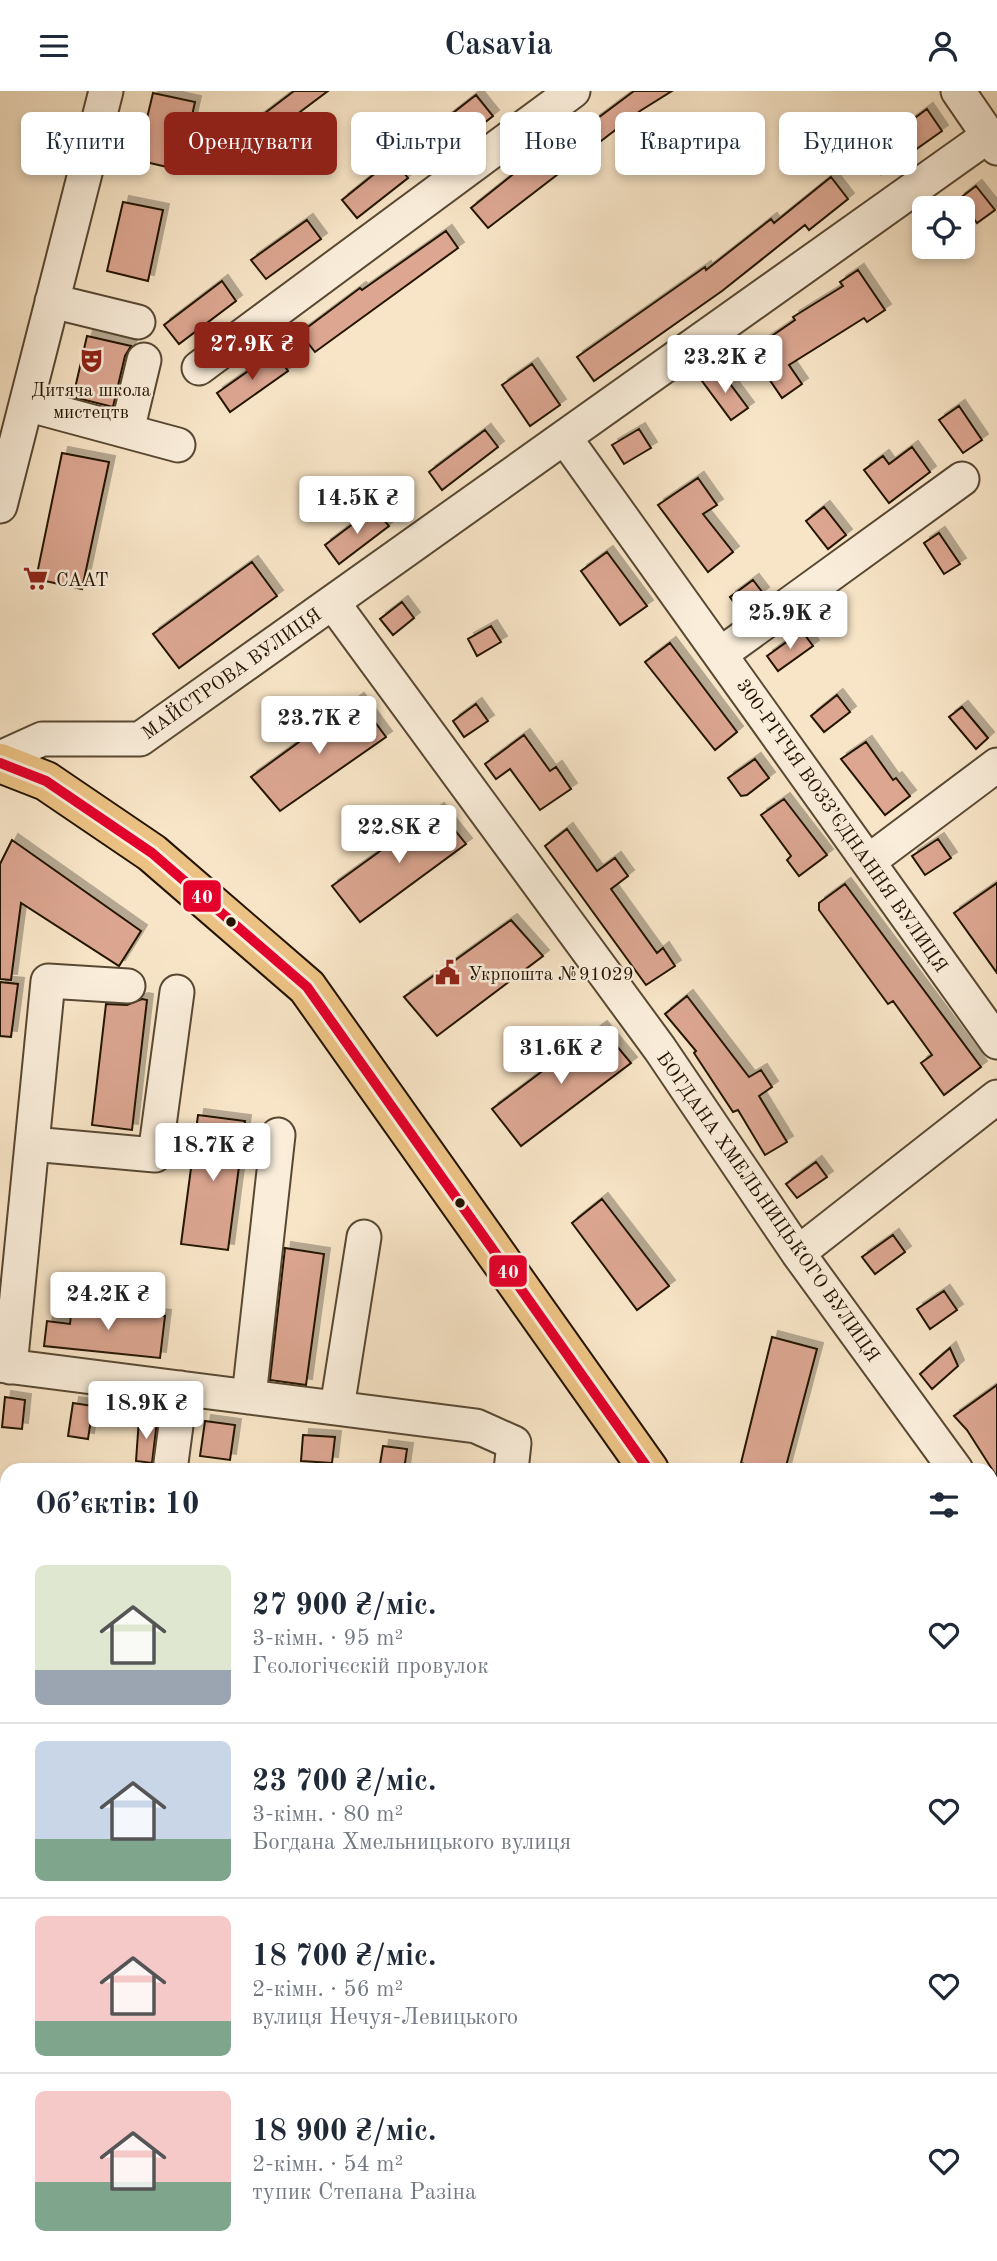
<!DOCTYPE html>
<html lang="uk">
<head>
<meta charset="utf-8">
<style>
  body { margin:0; font-family:"Old Standard TT",serif; background:#f2f2f3; color:#1f2937; height:100vh; display:flex; flex-direction:column; font-size:26px; white-space:nowrap }
  * { box-sizing:border-box; margin:0 }
  p { font-size:23px; color:#747a83 }
  .icon { flex:none; width:38px; height:38px; fill:none; stroke:currentColor; stroke-width:2; stroke-linecap:round; stroke-linejoin:round }
  .map { position:relative; flex:1; overflow:hidden }
  .side { position:absolute; left:0px; top:1372px; width:998px; height:798px; display:flex; flex-direction:column; background:#fff; border-radius:21px 21px 0 0; box-shadow:0 4px 10px #0003 }
  .side>* { flex:none }
  .banner { position:absolute; left:21px; top:21px; width:956px; height:63px; display:flex; gap:14px }
  .buttons { position:absolute; left:912px; top:105px; display:grid; gap:14px }
  .buttons a { display:grid; place-items:center; width:63px; height:63px; border-radius:10px; background:#fff; box-shadow:0 4px 10px #0003; font-size:35px }
  .price { position:absolute; translate:-50% -60px; padding:0 16px; border-radius:7px; background:#fff; color:#222; font-size:23px; line-height:46px; filter:drop-shadow(0 2px 4px #0008) }
  .price::after { content:''; position:absolute; left:50%; top:42px; width:21px; height:16px; margin-left:-10px; background:inherit; clip-path:polygon(0 0,100% 0,50% 100%) }
  .price.active { background:#8f2418; color:#fff }
  ul { padding:0; list-style:none }
  li { display:flex; align-items:center; gap:21px; height:175px; padding:0 35px }
  li+li { border-top:2px solid #e0e1e3 }
  li span { display:grid; place-items:center; flex:none; width:196px; height:140px; border-radius:10px; color:#555 }
  li>.icon { margin-inline-start:auto }
  span .icon { width:84px; height:84px; fill:#fffc; stroke-width:1 }
  li b { font-size:30px }
  h2 { display:flex; justify-content:space-between; align-items:center; height:84px; padding:0 35px; font-size:30px }
  .chip { padding:0 24px; border-radius:10px; background:#fff; box-shadow:0 4px 10px #0003; font-size:24px; line-height:63px }
  .chip.active { background:#8f2418; color:#fff }
  header { display:flex; justify-content:space-between; align-items:center; height:91px; padding:0 35px; background:#fff; font-size:32px; font-weight:800 }
  .map>svg:first-child { display:block }
</style>
</head>
<body>
<header><svg class="icon" aria-label="menu" viewBox="0 0 24 24"><path d="M4 6h16M4 12h16M4 18h16"/></svg>Casavia<svg class="icon" aria-label="person" viewBox="0 0 24 24"><circle cx="12" cy="8" r="4"/><path d="M4 21q1-7 8-7t8 7"/></svg></header>
<div class="map">
<svg width="997" height="2170" viewBox="0 0 997 2170">
  <defs>
    <filter id="shadow"><feDropShadow dx="6" dy="-6" stdDeviation="0" flood-color="#0004"/></filter>
  </defs>
  <rect width="100%" height="100%" fill="#f8e5c7"/>
  <filter id="stains"><feTurbulence type="fractalNoise" baseFrequency=".00286" numOctaves="4"/><feColorMatrix values="0 0 0 0 .2 0 0 0 0 .09 0 0 0 0 .02 0 0 0 .5 -.17"/></filter>
  <radialGradient id="worn" r=".72"><stop offset=".6" stop-color="#630" stop-opacity="0"/><stop offset="1" stop-color="#630" stop-opacity=".3"/></radialGradient>
  <path fill="#dca691" stroke="#231300" stroke-width="2" filter="url(#shadow)" d="M 294,0 L 328,0 L 220,81 L 207,66 Z
    M 634,0 L 672,0 L 640,20 L 488,137 L 471,117 L 531,69 L 535,74 Z
    M 153,2 L 195,11 L 180,79 L 137,69 Z
    M 476,4 L 493,25 L 438,68 L 421,47 Z
    M 927,18 L 942,40 L 881,83 L 866,63 Z
    M 393,68 L 408,87 L 357,127 L 342,109 Z
    M 831,86 L 848,108 L 809,139 L 805,134 L 722,200 L 594,290 L 577,266 L 705,176 L 706,179 L 771,128 L 774,132 Z
    M 976,95 L 995,119 L 977,132 L 959,108 Z
    M 123,111 L 163,119 L 148,190 L 107,180 Z
    M 307,129 L 321,148 L 266,188 L 251,169 Z
    M 446,140 L 458,157 L 315,261 L 300,242 L 360,197 L 362,199 Z
    M 858,179 L 885,219 L 867,231 L 864,227 L 789,274 L 802,293 L 782,307 L 750,260 L 795,229 L 793,226 L 843,195 L 840,191 Z
    M 222,190 L 236,210 L 179,253 L 164,234 Z
    M 87,245 L 131,255 L 125,265 L 113,316 L 73,306 Z
    M 275,261 L 288,280 L 230,321 L 217,302 Z
    M 532,273 L 560,314 L 530,335 L 502,294 Z
    M 719,278 L 748,317 L 731,329 L 702,290 Z
    M 959,315 L 982,349 L 963,362 L 939,329 Z
    M 639,338 L 651,357 L 624,373 L 612,354 Z
    M 485,339 L 498,356 L 442,399 L 429,381 Z
    M 912,356 L 930,381 L 889,412 L 864,379 L 883,365 L 889,373 Z
    M 62,362 L 109,371 L 82,498 L 36,488 Z
    M 698,387 L 717,414 L 703,423 L 733,461 L 708,481 L 658,414 Z
    M 824,416 L 846,444 L 828,458 L 806,430 Z
    M 374,417 L 389,435 L 339,473 L 325,454 Z
    M 939,442 L 960,473 L 944,483 L 924,452 Z
    M 607,461 L 647,515 L 620,534 L 581,480 Z
    M 252,471 L 277,505 L 179,577 L 153,543 Z
    M 753,489 L 763,502 L 740,520 L 730,506 Z
    M 402,511 L 414,527 L 393,544 L 380,528 Z
    M 491,535 L 501,551 L 477,565 L 468,548 Z
    M 802,540 L 813,555 L 778,580 L 767,565 Z
    M 670,552 L 737,641 L 715,659 L 645,571 Z
    M 837,604 L 850,621 L 824,641 L 811,625 Z
    M 358,608 L 386,646 L 280,720 L 251,686 Z
    M 476,613 L 488,630 L 464,646 L 453,630 Z
    M 962,616 L 988,647 L 976,658 L 949,626 Z
    M 524,644 L 550,680 L 556,676 L 571,698 L 540,719 L 510,678 L 496,688 L 485,673 Z
    M 866,651 L 893,689 L 896,687 L 910,705 L 885,724 L 841,668 Z
    M 755,668 L 769,687 L 747,704 L 741,705 L 728,687 Z
    M 784,708 L 827,764 L 799,785 L 787,769 L 791,765 L 761,724 Z
    M 438,718 L 466,753 L 360,831 L 332,795 Z
    M 567,738 L 597,780 L 615,767 L 628,785 L 611,798 L 657,862 L 663,857 L 675,875 L 646,894 L 545,755 Z
    M 938,748 L 951,767 L 925,784 L 912,765 Z
    M 12,749 L 141,840 L 119,875 L 21,812 L 11,889 L 0,888 L 0,773 Z
    M 997,792 L 997,882 L 954,822 Z
    M 845,793 L 981,976 L 944,1004 L 921,972 L 932,964 L 893,910 L 888,913 L 819,819 L 819,812 Z
    M 511,829 L 543,865 L 437,945 L 404,906 Z
    M 0,891 L 18,893 L 11,946 L 0,945 Z
    M 687,905 L 749,986 L 761,979 L 772,996 L 759,1005 L 787,1051 L 765,1064 L 738,1019 L 733,1021 L 694,962 L 696,960 L 665,923 Z
    M 142,908 L 147,909 L 132,1039 L 92,1034 L 106,913 L 127,914 Z
    M 601,936 L 631,972 L 521,1055 L 492,1018 Z
    M 198,1024 L 245,1030 L 228,1159 L 181,1153 Z
    M 816,1071 L 827,1086 L 797,1107 L 786,1093 Z
    M 602,1108 L 669,1195 L 637,1219 L 572,1132 Z
    M 893,1144 L 905,1161 L 875,1183 L 862,1166 Z
    M 285,1157 L 324,1163 L 306,1294 L 270,1289 Z
    M 944,1200 L 957,1219 L 930,1238 L 917,1218 Z
    M 72,1215 L 165,1225 L 160,1267 L 44,1255 L 47,1230 L 70,1233 Z
    M 772,1246 L 817,1258 L 785,1379 L 767,1379 L 741,1372 Z
    M 950,1257 L 958,1275 L 932,1298 L 920,1283 Z
    M 997,1294 L 997,1386 L 967,1339 L 954,1325 Z
    M 5,1306 L 25,1309 L 22,1338 L 2,1336 Z
    M 73,1312 L 93,1315 L 88,1348 L 68,1345 Z
    M 139,1328 L 157,1330 L 152,1372 L 136,1370 Z
    M 205,1330 L 235,1334 L 230,1369 L 200,1365 Z
    M 303,1344 L 335,1346 L 332,1372 L 301,1370 Z
    M 383,1355 L 407,1358 L 404,1379 L 379,1379 Z"/>
  <g fill="none" stroke-linecap="round" stroke-linejoin="round">
    <defs>
      <path id="minor" d="M 958,0 L 997,57
        M 52,210 L 138,231
        M 199,277 L 573,0
        M 26,313 L 178,354
        M 127,340 L 144,269
        M 565,347 L 997,951
        M 0,415 L 106,0
        M 333,512 L 660,958 L 798,1162 L 956,1379
        M 722,562 L 962,388
        M 0,667 L 42,648 L 140,648 L 988,45
        M 869,770 L 997,674
        M 32,1053 L 155,1064 L 177,901
        M 798,1162 L 997,1006
        M 0,1274 L 476,1335 L 514,1352 L 511,1379
        M 10,1276 L 48,890 L 128,895
        M 249,1306 L 278,1044
        M 337,1317 L 364,1146
        M 170,1379 L 181,1297
        M 990,1427 L 997,1436
        M 0,1746 L 7,1747
        M 990,1996 L 997,1990
        M 0,2170 L 2,2170
        M 391,2170 L 392,2163
        M 864,2170 L 868,2163"/>
      <path id="major" d="M 0,672 L 46,690 L 152,762 L 307,896 L 649,1379
        M 990,1862 L 997,1871"/>
    </defs>
    <use href="#minor" stroke="#584832" stroke-width="37"/>
    <use href="#major" stroke="#231300" stroke-width="42"/>
    <use href="#minor" stroke="#faeedb" stroke-width="33"/>
    <use href="#major" stroke="#ecc284" stroke-width="38"/>
    <defs>
      <path id="bus-1" d="M 0,672 L 46,690 L 152,762 L 307,896 L 649,1379"/>
    </defs>
    <use href="#bus-1" stroke="#faeedb" stroke-width="16"/>
    <use href="#bus-1" stroke="#e4002b" stroke-width="10"/>
  </g>
  <defs>
    <symbol id="theatre-bare" viewBox="-9 -9 18 18"><path d="M-5-5.5Q0-4 5-5.5V0Q5 5 0 6Q-5 5-5 0ZM-3.3-2.5H-1v1.5H-3.3ZM1-2.5H3.3v1.5H1ZM-2.8 1Q0 5.5 2.8 1Z" fill="#8f2418" stroke="#faeedb" stroke-width="2.5" paint-order="stroke"/></symbol>
    <symbol id="supermarket-bare" viewBox="-9 -9 18 18"><path d="M-6-5.5h2.5l.6 2H6L4.5 2H-2.5L-4.4-4H-6ZM-1.5 3.2a1.3 1.3 0 1 0 .1 0ZM3 3.2a1.3 1.3 0 1 0 .1 0Z" fill="#8f2418" stroke="#faeedb" stroke-width="2.5" paint-order="stroke"/></symbol>
    <symbol id="civic-bare" viewBox="-9 -9 18 18"><path d="M-.6-6.5H3V-4.5H.6V-3L4-1V1h2V6H-6V1h2V-1L-.6-3ZM-1.2 2.5V6h2.4V2.5Z" fill="#8f2418" stroke="#faeedb" stroke-width="2.5" paint-order="stroke"/></symbol>
  </defs>
  <g fill-rule="evenodd">
    <use href="#theatre-bare" x="74" y="252" width="35" height="35"/>
    <use href="#supermarket-bare" x="18" y="470" width="35" height="35"/>
    <use href="#civic-bare" x="430" y="864" width="35" height="35"/>
  </g>
  <g fill="#231300" stroke="#faeedb" stroke-width="2.5">
    <circle cx="231" cy="831" r="6"/>
    <circle cx="460" cy="1112" r="6"/>
  </g>
  <g text-anchor="middle" stroke-width="5" stroke-linejoin="round" paint-order="stroke">
    <g font-size="19" fill="#231300" stroke="#faeedb" text-anchor="start">
      <text x="91" y="305" text-anchor="middle">Дитяча школа<tspan x="91" dy="22">мистецтв</tspan></text>
      <text x="56" y="495">СААТ</text>
      <text x="468" y="889">Укрпошта №91029</text>
    </g>
    <g font-size="19" fill="#231300" stroke="#faeedb">
      <text transform="translate(231 582) rotate(-35)" y="7">МАЙСТРОВА ВУЛИЦЯ</text>
      <text transform="translate(843 734) rotate(55)" y="7">300-РІЧЧЯ ВОЗЗ’ЄДНАННЯ ВУЛИЦЯ</text>
      <text transform="translate(769 1115) rotate(55)" y="7">БОГДАНА ХМЕЛЬНИЦЬКОГО ВУЛИЦЯ</text>
    </g>
  </g>
  <g stroke="#faeedb" stroke-width="2.5">
    <rect x="182" y="788" width="40" height="34" rx="7" fill="#e4002b"/>
    <rect x="488" y="1163" width="40" height="34" rx="7" fill="#e4002b"/>
  </g>
  <g font-size="19" text-anchor="middle" font-weight="bold" fill="#fff">
    <text x="202" y="812">40</text>
    <text x="508" y="1187">40</text>
  </g>
  <rect width="100%" height="100%" filter="url(#stains)"/>
  <rect width="100%" height="100%" fill="url(#worn)"/>
</svg>
<div class="buttons">
<a><svg class="icon" aria-label="locate" viewBox="0 0 24 24"><circle cx="12" cy="12" r="6"/><path d="M12 2v4M12 18v4M2 12h4M18 12h4"/></svg></a>
</div>
<b class="price active" style="left:252px;top:291px">27.9K ₴</b>
<b class="price" style="left:725px;top:304px">23.2K ₴</b>
<b class="price" style="left:357px;top:445px">14.5K ₴</b>
<b class="price" style="left:790px;top:560px">25.9K ₴</b>
<b class="price" style="left:319px;top:665px">23.7K ₴</b>
<b class="price" style="left:399px;top:774px">22.8K ₴</b>
<b class="price" style="left:561px;top:995px">31.6K ₴</b>
<b class="price" style="left:213px;top:1092px">18.7K ₴</b>
<b class="price" style="left:108px;top:1241px">24.2K ₴</b>
<b class="price" style="left:146px;top:1350px">18.9K ₴</b>
<div class="banner">
<a class="chip">Купити</a>
<a class="chip active">Орендувати</a>
<a class="chip">Фільтри</a>
<a class="chip">Нове</a>
<a class="chip">Квартира</a>
<a class="chip">Будинок</a>
</div>
<section class="side">
<h2>Об’єктів: 10<svg class="icon" aria-label="filters" viewBox="0 0 24 24"><path d="M4 7h16M4 17h16"/><circle cx="9" cy="7" r="2"/><circle cx="15" cy="17" r="2"/></svg></h2>
<ul>
<li><span style="background:linear-gradient(#dfe7d0 75%,#9aa5b1 0)"><svg class="icon" aria-label="home" viewBox="0 0 24 24"><path d="M3 11l9-7 9 7M6 9v11h12V9"/></svg></span><div><b>27 900 ₴/міс.</b><p>3-кімн. · 95 m²</p><p>Гєологічєскій провулок</p></div><svg class="icon" aria-label="heart" viewBox="0 0 24 24"><path d="M12 20l-8-8c-3-5 5-10 8-4 3-6 11-1 8 4z"/></svg></li>
<li><span style="background:linear-gradient(#c9d6e8 70%,#7fa58c 0)"><svg class="icon" aria-label="home" viewBox="0 0 24 24"><path d="M3 11l9-7 9 7M6 9v11h12V9"/></svg></span><div><b>23 700 ₴/міс.</b><p>3-кімн. · 80 m²</p><p>Богдана Хмельницького вулиця</p></div><svg class="icon" aria-label="heart" viewBox="0 0 24 24"><path d="M12 20l-8-8c-3-5 5-10 8-4 3-6 11-1 8 4z"/></svg></li>
<li><span style="background:linear-gradient(#f6c9c9 75%,#7fa58c 0)"><svg class="icon" aria-label="home" viewBox="0 0 24 24"><path d="M3 11l9-7 9 7M6 9v11h12V9"/></svg></span><div><b>18 700 ₴/міс.</b><p>2-кімн. · 56 m²</p><p>вулиця Нечуя-Левицького</p></div><svg class="icon" aria-label="heart" viewBox="0 0 24 24"><path d="M12 20l-8-8c-3-5 5-10 8-4 3-6 11-1 8 4z"/></svg></li>
<li><span style="background:linear-gradient(#f6c9c9 65%,#7fa58c 0)"><svg class="icon" aria-label="home" viewBox="0 0 24 24"><path d="M3 11l9-7 9 7M6 9v11h12V9"/></svg></span><div><b>18 900 ₴/міс.</b><p>2-кімн. · 54 m²</p><p>тупик Степана Разіна</p></div><svg class="icon" aria-label="heart" viewBox="0 0 24 24"><path d="M12 20l-8-8c-3-5 5-10 8-4 3-6 11-1 8 4z"/></svg></li>
</ul>
</section>
</div>
</body>
</html>
